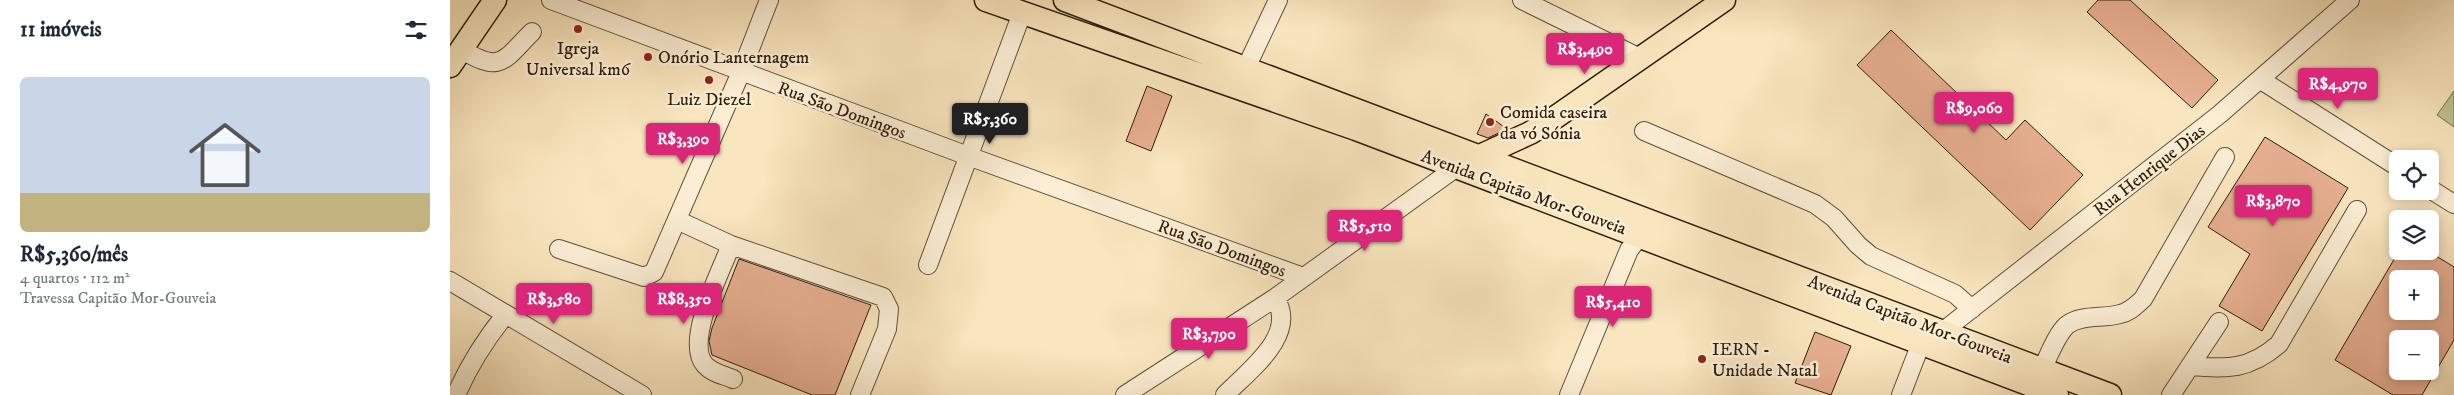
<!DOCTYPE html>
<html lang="pt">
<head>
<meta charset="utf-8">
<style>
  body { margin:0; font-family:"IM FELL DW Pica",serif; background:#f2f2f3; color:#1f2937; height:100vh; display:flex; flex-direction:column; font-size:19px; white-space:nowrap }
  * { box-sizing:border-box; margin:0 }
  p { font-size:16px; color:#747a83 }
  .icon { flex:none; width:28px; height:28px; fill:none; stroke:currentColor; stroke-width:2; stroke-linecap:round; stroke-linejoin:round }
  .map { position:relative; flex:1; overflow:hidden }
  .sheet { display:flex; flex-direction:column; background:#fff; width:450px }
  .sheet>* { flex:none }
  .tools { position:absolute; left:1939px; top:150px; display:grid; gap:10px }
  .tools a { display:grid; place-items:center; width:50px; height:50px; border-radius:8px; background:#fff; box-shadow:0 2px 12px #0003; font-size:25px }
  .price { position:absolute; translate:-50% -42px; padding:0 11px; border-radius:5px; background:#db2777; color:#fff; font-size:16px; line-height:32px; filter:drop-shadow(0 1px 2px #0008) }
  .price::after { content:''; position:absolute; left:50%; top:30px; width:15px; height:11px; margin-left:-8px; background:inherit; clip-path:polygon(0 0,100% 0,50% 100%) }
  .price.selected { background:#222; color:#fff }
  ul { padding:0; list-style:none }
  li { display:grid; align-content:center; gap:10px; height:265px; padding:0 20px }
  li span { display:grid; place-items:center; height:155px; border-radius:8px; color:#555 }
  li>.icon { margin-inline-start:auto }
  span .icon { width:90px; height:90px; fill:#fffc; stroke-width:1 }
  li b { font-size:21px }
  h2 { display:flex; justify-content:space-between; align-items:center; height:60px; padding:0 20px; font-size:21px }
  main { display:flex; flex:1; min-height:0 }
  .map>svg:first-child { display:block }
</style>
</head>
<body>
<main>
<section class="sheet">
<h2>11 imóveis<svg class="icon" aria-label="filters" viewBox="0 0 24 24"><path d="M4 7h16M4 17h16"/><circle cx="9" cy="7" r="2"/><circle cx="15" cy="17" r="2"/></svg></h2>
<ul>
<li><span style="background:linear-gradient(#c9d6e8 75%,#c2b280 0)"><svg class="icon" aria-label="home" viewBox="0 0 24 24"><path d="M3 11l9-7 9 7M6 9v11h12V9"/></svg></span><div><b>R$5,360/mês</b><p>4 quartos · 112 m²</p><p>Travessa Capitão Mor-Gouveia</p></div></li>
</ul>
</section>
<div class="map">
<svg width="2004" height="395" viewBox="0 0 2004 395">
  <rect width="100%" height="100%" fill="#f9e5be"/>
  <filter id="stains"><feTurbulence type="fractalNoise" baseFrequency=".004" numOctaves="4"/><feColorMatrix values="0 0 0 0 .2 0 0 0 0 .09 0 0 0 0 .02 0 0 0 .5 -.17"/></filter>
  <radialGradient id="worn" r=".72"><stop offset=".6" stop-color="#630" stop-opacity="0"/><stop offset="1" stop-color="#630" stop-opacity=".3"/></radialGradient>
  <path fill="#bdc592" stroke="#76714f" d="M 2004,91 L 2004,127 L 1987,115 Z"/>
  <path fill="#e7af91" stroke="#2f1d0c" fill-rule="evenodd" d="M 1648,0 L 1680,0 L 1768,80 L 1742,108 L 1637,12 Z
    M 1441,30 L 1556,140 L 1575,120 L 1633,175 L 1580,230 L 1407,65 Z
    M 697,86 L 722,96 L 701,151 L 676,141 Z
    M 1036,114 L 1057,129 L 1038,138 L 1027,134 Z
    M 1815,137 L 1898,188 L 1812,331 L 1769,306 L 1800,254 L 1758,227 Z
    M 1949,251 L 1978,251 L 2004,267 L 2004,340 L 1972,395 L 1943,395 L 1885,360 ZM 1948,279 L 1980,279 L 1980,311 L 1948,311 ZM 1948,339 L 1980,339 L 1980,371 L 1948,371 Z
    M 289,259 L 421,305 L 385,395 L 362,395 L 262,355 L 259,341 L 262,328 Z
    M 1365,332 L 1401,346 L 1381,395 L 1345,383 Z"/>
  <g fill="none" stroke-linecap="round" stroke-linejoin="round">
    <defs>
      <path id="minor" d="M 101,0 L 518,156 L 853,277
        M 1072,0 L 1192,59
        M 11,49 C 51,74 53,61 82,32
        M 796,68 L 828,0
        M 1811,80 L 1948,167
        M 1194,131 L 1365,204 L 1384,218 L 1408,245 L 1421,256 L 1505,294 L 1522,309
        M 1980,189 L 2004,204
        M 227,220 L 281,245 L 433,297 L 439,309 L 437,329 L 410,395
        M 281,245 C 271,271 234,342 255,365 C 262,373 274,375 283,379
        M 109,249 L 194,277 L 204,272 L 291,72 L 319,0
        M 478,265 L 572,13
        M 0,281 L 192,395
        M 1492,332 L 1770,114 L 1900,0
        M 1740,366 C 1778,369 1799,370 1829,344 L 1907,210
        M 1592,369 C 1599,356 1606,335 1617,325 C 1632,314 1653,319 1670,314 C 1680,312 1686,305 1693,299 L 1775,157
        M 6,395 C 19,365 35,340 55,315
        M 675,395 L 825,298 L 1007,167
        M 775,395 C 798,371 849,335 825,298
        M 1119,395 L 1179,250 L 1186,241 L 1192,236
        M 1451,395 L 1471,343
        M 1721,395 L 1769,322"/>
      <path id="major" d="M 536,0 L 906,129 L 1607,395
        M 615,0 L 1660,395
        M 0,66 L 45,0
        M 1021,160 L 1080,133 L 1100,121 L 1274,0"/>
    </defs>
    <use href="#minor" stroke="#624f38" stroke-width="20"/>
    <use href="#major" stroke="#2f1d0c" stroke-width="25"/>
    <use href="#minor" stroke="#fbeed5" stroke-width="18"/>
    <use href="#major" stroke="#f9e5be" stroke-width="22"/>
  </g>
  <g fill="#8f2418" stroke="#fbeed5" stroke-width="2">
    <circle cx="128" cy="29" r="5"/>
    <circle cx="198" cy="57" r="5"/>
    <circle cx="259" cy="80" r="5"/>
    <circle cx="1040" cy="122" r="5"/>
    <circle cx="1252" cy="359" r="5"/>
  </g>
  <g text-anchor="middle" stroke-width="5" stroke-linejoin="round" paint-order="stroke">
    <g font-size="18" fill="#2f1d0c" stroke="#fbeed5" text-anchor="start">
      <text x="128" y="54" text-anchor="middle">Igreja<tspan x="128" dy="21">Universal km6</tspan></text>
      <text x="208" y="63">Onório Lanternagem</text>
      <text x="259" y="105" text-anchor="middle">Luiz Diezel</text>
      <text x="1050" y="118">Comida caseira<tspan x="1050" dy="21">da vó Sónia</tspan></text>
      <text x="1262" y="355">IERN -<tspan x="1262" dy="21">Unidade Natal</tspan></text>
    </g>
    <g font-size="18" fill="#2f1d0c" stroke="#fbeed5">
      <text transform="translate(392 110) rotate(20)" y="6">Rua São Domingos</text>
      <text transform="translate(1699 170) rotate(-38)" y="6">Rua Henrique Dias</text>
      <text transform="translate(1074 192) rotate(20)" y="6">Avenida Capitão Mor-Gouveia</text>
      <text transform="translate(772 248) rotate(20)" y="6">Rua São Domingos</text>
      <text transform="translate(1460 319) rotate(21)" y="6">Avenida Capitão Mor-Gouveia</text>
    </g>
  </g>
  <rect width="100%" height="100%" filter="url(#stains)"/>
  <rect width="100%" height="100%" fill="url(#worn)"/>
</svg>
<div class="tools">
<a><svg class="icon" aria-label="locate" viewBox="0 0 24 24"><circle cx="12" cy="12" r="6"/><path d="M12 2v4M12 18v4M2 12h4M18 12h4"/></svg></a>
<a><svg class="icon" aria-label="layers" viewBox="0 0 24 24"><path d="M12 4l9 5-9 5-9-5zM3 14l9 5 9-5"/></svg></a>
<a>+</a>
<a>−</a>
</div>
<b class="price" style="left:1135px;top:75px">R$3,490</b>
<b class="price" style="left:1888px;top:110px">R$4,970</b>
<b class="price" style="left:1524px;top:134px">R$9,060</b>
<b class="price selected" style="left:540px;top:145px">R$5,360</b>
<b class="price" style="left:233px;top:165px">R$3,390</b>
<b class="price" style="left:1823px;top:227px">R$3,870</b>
<b class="price" style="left:915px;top:252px">R$5,510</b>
<b class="price" style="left:104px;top:325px">R$3,580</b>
<b class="price" style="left:234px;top:325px">R$8,350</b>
<b class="price" style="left:1163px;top:328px">R$5,410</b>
<b class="price" style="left:759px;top:360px">R$3,790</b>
</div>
</main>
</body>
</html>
